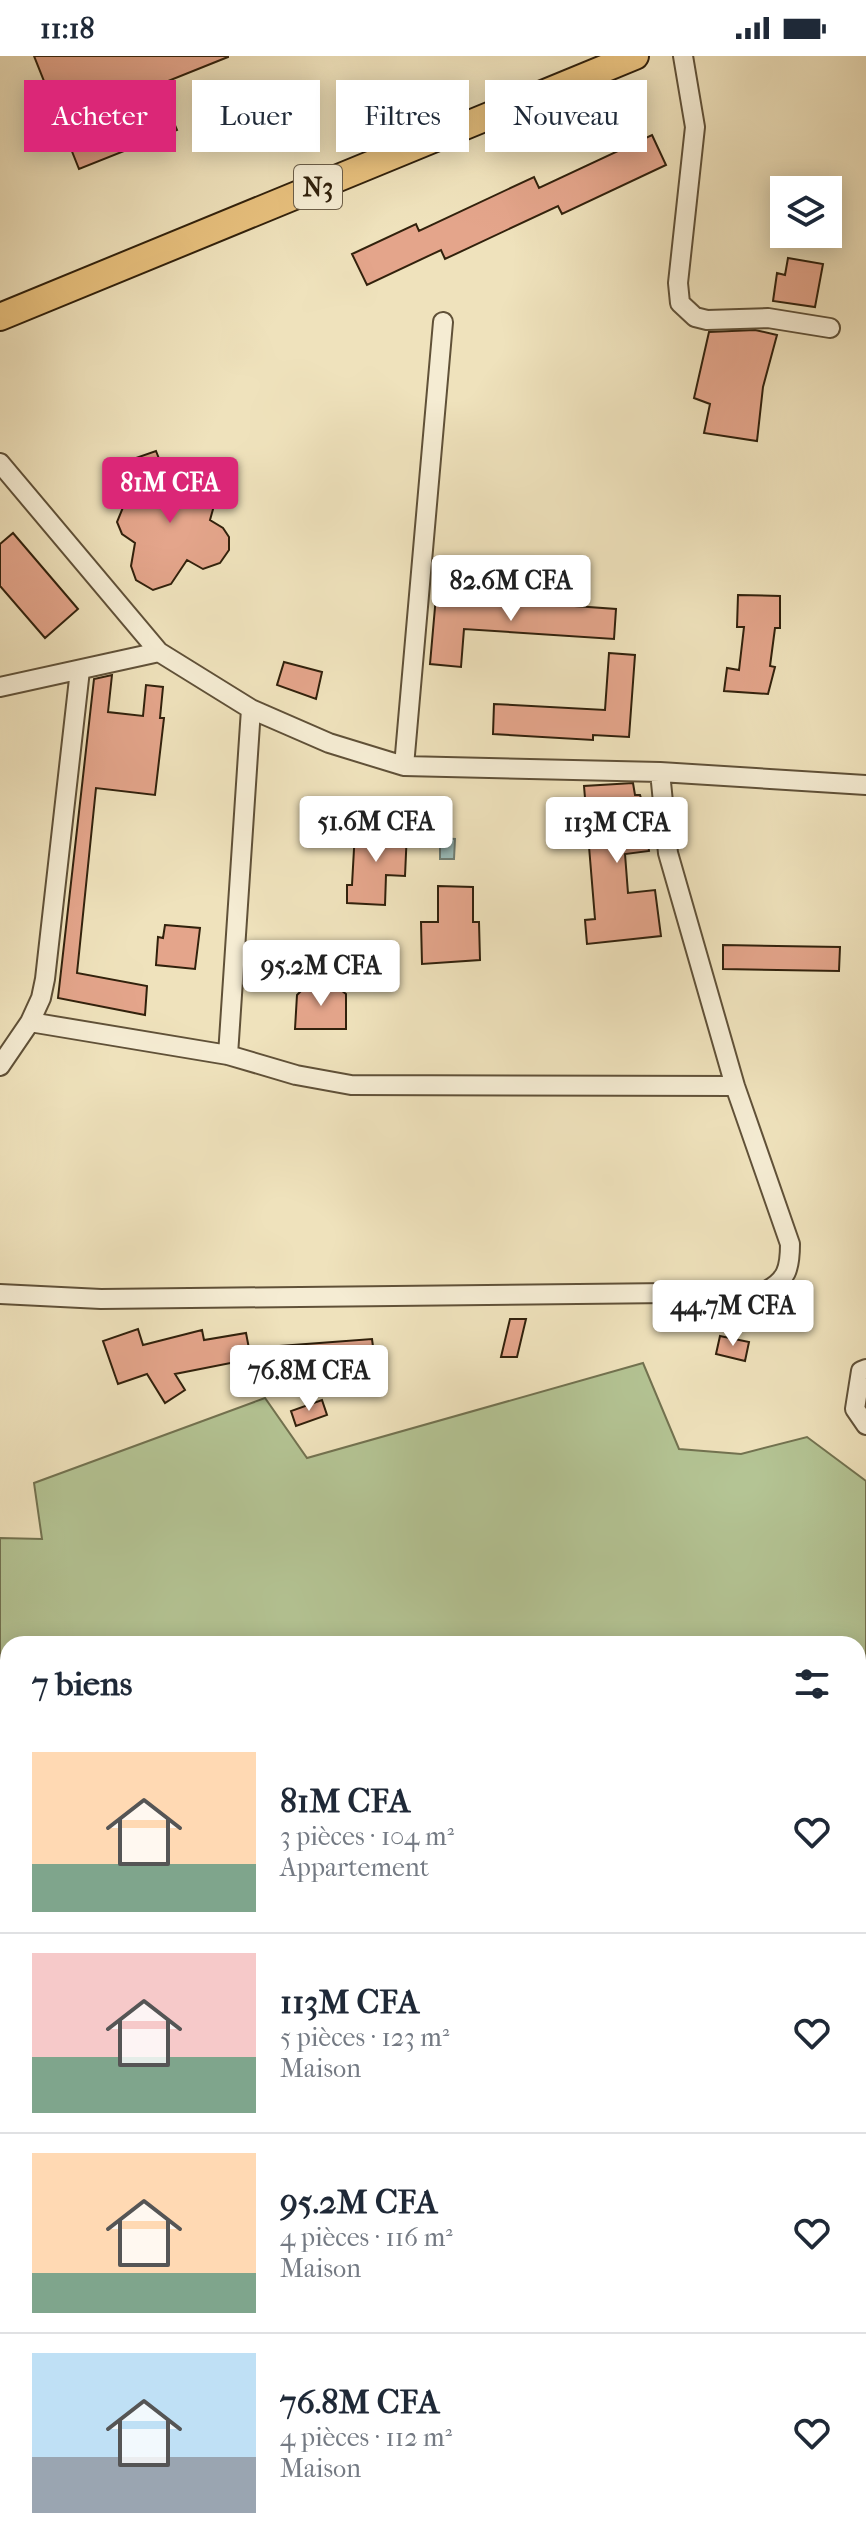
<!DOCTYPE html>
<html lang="fr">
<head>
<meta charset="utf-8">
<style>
  body { margin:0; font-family:"IM FELL French Canon",serif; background:#f6f6f7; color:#1f2937; height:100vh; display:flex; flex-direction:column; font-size:30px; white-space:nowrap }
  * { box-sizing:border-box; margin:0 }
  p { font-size:26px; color:#747a83 }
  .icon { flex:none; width:44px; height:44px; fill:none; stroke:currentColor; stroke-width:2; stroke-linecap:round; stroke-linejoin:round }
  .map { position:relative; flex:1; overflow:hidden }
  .panel { position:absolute; left:0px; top:1580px; width:866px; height:912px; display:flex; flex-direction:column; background:#fff; border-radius:24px 24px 0 0; box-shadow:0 4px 20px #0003 }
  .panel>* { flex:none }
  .guide { position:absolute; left:24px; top:24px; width:818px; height:72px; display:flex; gap:16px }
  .buttons { position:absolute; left:770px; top:120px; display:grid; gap:16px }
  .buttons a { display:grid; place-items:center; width:72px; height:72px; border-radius:0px; background:#fff; box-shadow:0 4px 20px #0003; font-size:40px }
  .price { position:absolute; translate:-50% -68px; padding:0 18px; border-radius:8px; background:#fff; color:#222; font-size:26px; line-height:52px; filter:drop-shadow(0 2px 4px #0008) }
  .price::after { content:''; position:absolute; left:50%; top:48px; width:24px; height:18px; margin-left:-12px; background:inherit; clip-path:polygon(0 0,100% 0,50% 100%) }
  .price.on { background:#db2777; color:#fff }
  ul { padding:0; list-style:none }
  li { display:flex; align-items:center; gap:24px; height:200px; padding:0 32px }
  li+li { border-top:2px solid #e0e1e3 }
  li span { display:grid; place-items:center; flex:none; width:224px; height:160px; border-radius:0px; color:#555 }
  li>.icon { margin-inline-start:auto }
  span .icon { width:96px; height:96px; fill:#fffc; stroke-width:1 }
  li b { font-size:34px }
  h2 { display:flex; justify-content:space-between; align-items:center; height:96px; padding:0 32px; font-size:34px }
  .tag { padding:0 28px; border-radius:0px; background:#fff; box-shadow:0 4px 20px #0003; font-size:28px; line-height:72px }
  .tag.on { background:#db2777; color:#fff }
  .status { display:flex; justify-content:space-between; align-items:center; height:56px; padding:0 40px; background:#fff; direction:ltr }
  .status svg { height:22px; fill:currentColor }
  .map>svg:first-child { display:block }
</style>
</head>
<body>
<div class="status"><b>11:18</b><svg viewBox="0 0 49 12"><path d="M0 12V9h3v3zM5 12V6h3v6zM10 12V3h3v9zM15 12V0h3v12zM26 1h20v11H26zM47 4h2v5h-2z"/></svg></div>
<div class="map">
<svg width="866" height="2492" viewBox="0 0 866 2492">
  <rect width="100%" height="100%" fill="#efe2bc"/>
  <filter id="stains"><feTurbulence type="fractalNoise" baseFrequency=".0025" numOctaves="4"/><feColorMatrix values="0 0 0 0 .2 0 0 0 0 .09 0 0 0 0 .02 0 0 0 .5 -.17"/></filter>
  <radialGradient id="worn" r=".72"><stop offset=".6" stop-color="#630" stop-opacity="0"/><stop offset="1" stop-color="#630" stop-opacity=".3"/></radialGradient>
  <path fill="#b4c494" stroke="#727250" stroke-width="2" d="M 643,1307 L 679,1393 L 741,1398 L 807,1381 L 866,1425 L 866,1628 L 858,1627 L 858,1588 L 8,1588 L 8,1988 L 0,1983 L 0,1482 L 42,1483 L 34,1427 L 265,1342 L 307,1402 Z"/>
  <path fill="#9cbcb8" stroke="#717e73" stroke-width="2" d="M 440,782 L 455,783 L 454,803 L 440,803 Z"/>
  <path fill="#e4a58b" stroke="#31210c" stroke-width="2" d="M 34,0 L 228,0 L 228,1 L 158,29 L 177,74 L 79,113 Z
    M 652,79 L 666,109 L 562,158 L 558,150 L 445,203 L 441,194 L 367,229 L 352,198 L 416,168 L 419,175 L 534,121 L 539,132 Z
    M 788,202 L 823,208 L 815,251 L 773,245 L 777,217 L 785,219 Z
    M 755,274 L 777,279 L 763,331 L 757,385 L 704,377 L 710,348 L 694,342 L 709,276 Z
    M 156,395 L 169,428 L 193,419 L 211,432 L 215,446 L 210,464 L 223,472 L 229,481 L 229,494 L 220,507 L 203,513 L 187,504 L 171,528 L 153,534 L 136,524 L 131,510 L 135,487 L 122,478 L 117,466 L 126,444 L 143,438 L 130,404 Z
    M 13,477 L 78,553 L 45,582 L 0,530 L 0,488 Z
    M 738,539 L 780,540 L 780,572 L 775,572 L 770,610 L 775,611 L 768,638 L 724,635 L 727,612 L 739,614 L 744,571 L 737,571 Z
    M 436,540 L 616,553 L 614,583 L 464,573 L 461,611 L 430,608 Z
    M 609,597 L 635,599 L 629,681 L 593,679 L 593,684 L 493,678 L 494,648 L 605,654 Z
    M 284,606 L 322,616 L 316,643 L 277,629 Z
    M 112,619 L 108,656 L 143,660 L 146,629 L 163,631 L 160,662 L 164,662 L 155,739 L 96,732 L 77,917 L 147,930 L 145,959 L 58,942 L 94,623 Z
    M 633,727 L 635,739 L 640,739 L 643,749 L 649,795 L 625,798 L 628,837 L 655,834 L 661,880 L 587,888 L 585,864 L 595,863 L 584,730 Z
    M 384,774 L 407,775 L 405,820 L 386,819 L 385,849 L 347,847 L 347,829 L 352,829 L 355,775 Z
    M 438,830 L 473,831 L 473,866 L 479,866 L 480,904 L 422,908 L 421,866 L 438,866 Z
    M 165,869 L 200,872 L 195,913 L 156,909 L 158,881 L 163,882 Z
    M 723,889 L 840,891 L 839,915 L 723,913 Z
    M 309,927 L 332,927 L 346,938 L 346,973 L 295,973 L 297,939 Z
    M 510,1263 L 526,1263 L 517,1301 L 501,1301 Z
    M 138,1273 L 143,1289 L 202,1274 L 204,1284 L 246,1277 L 251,1303 L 175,1318 L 185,1334 L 165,1347 L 147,1318 L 118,1328 L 103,1285 Z
    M 720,1280 L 749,1286 L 745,1305 L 716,1298 Z
    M 372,1283 L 374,1298 L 273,1310 L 267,1291 Z
    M 322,1344 L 327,1359 L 296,1370 L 291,1355 Z"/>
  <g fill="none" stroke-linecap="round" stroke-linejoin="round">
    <defs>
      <path id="minor" d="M 683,0 L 695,71 L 678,227 L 680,247 L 695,261 L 707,264 L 768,262 L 830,272
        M 0,407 L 159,596 L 251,653 L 329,687 L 404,710 L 660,716 L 866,729
        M 0,631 L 159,596
        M 404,710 L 443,266
        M 30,966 L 41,942 L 45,923 L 80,614
        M 228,999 L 251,653
        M 0,1010 L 30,966 L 228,999 L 296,1019 L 351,1029 L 735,1030
        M 0,1238 L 101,1243 L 764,1236 C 787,1225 790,1212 790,1188 L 735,1030 L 668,797 L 660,716
        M 866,1313 L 861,1315 L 855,1353 L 866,1369
        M 858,1779 L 866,1782
        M 858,1962 L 866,1971
        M 858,2092 L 866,2091
        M 0,2105 L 8,2110
        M 858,2244 L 866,2243
        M 0,2278 L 8,2265
        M 0,2318 L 8,2323
        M 858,2360 L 866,2381
        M 190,2492 L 222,2484"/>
      <path id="highway" d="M 0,261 L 635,0"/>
    </defs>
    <use href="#minor" stroke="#605138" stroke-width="22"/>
    <use href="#highway" stroke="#31210c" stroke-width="30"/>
    <use href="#minor" stroke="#f5ecd3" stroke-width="18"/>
    <use href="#highway" stroke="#e8c17e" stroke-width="26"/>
  </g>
  <g text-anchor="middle" stroke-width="8" stroke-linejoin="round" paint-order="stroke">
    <rect fill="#f5ecd3" stroke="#6c5e48" stroke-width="2" x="294" y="109" width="48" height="44" rx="6"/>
    <g font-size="26" font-weight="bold" fill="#31210c">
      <text x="318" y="140">N3</text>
    </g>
  </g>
  <rect width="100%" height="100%" filter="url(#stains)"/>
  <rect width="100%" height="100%" fill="url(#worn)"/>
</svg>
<div class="buttons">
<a><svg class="icon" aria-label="layers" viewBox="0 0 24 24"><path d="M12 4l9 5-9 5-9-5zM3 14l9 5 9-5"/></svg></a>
</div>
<b class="price on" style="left:170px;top:469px">81M CFA</b>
<b class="price" style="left:511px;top:567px">82.6M CFA</b>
<b class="price" style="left:376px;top:808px">51.6M CFA</b>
<b class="price" style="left:617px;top:809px">113M CFA</b>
<b class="price" style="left:321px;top:952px">95.2M CFA</b>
<b class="price" style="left:733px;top:1292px">44.7M CFA</b>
<b class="price" style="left:309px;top:1357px">76.8M CFA</b>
<div class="guide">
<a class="tag on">Acheter</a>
<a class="tag">Louer</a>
<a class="tag">Filtres</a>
<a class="tag">Nouveau</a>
</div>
<section class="panel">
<h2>7 biens<svg class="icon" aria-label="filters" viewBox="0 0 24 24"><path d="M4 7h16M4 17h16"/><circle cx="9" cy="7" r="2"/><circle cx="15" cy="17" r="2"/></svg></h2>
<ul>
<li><span style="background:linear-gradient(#ffd9b3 70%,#7fa58c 0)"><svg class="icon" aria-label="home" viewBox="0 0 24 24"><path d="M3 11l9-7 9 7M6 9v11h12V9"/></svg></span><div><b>81M CFA</b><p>3 pièces · 104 m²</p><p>Appartement</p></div><svg class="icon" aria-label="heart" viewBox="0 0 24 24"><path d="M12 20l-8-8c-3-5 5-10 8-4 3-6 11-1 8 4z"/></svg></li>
<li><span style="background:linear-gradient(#f6c9c9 65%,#7fa58c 0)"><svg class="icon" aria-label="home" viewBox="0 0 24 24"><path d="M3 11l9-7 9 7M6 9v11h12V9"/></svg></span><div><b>113M CFA</b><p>5 pièces · 123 m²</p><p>Maison</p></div><svg class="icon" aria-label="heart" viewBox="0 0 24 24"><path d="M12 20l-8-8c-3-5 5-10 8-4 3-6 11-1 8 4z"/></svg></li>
<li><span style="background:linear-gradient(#ffd9b3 75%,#7fa58c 0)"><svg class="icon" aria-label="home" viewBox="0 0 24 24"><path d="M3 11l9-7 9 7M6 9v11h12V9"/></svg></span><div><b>95.2M CFA</b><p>4 pièces · 116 m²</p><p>Maison</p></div><svg class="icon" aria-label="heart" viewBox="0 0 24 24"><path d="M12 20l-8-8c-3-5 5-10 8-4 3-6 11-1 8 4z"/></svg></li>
<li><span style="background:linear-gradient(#bfe0f5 65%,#9aa5b1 0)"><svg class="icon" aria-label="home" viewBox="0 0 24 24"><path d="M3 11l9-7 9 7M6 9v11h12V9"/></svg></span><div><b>76.8M CFA</b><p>4 pièces · 112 m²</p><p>Maison</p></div><svg class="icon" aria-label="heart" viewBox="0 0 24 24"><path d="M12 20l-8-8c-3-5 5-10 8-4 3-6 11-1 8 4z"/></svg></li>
</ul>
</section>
</div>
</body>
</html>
